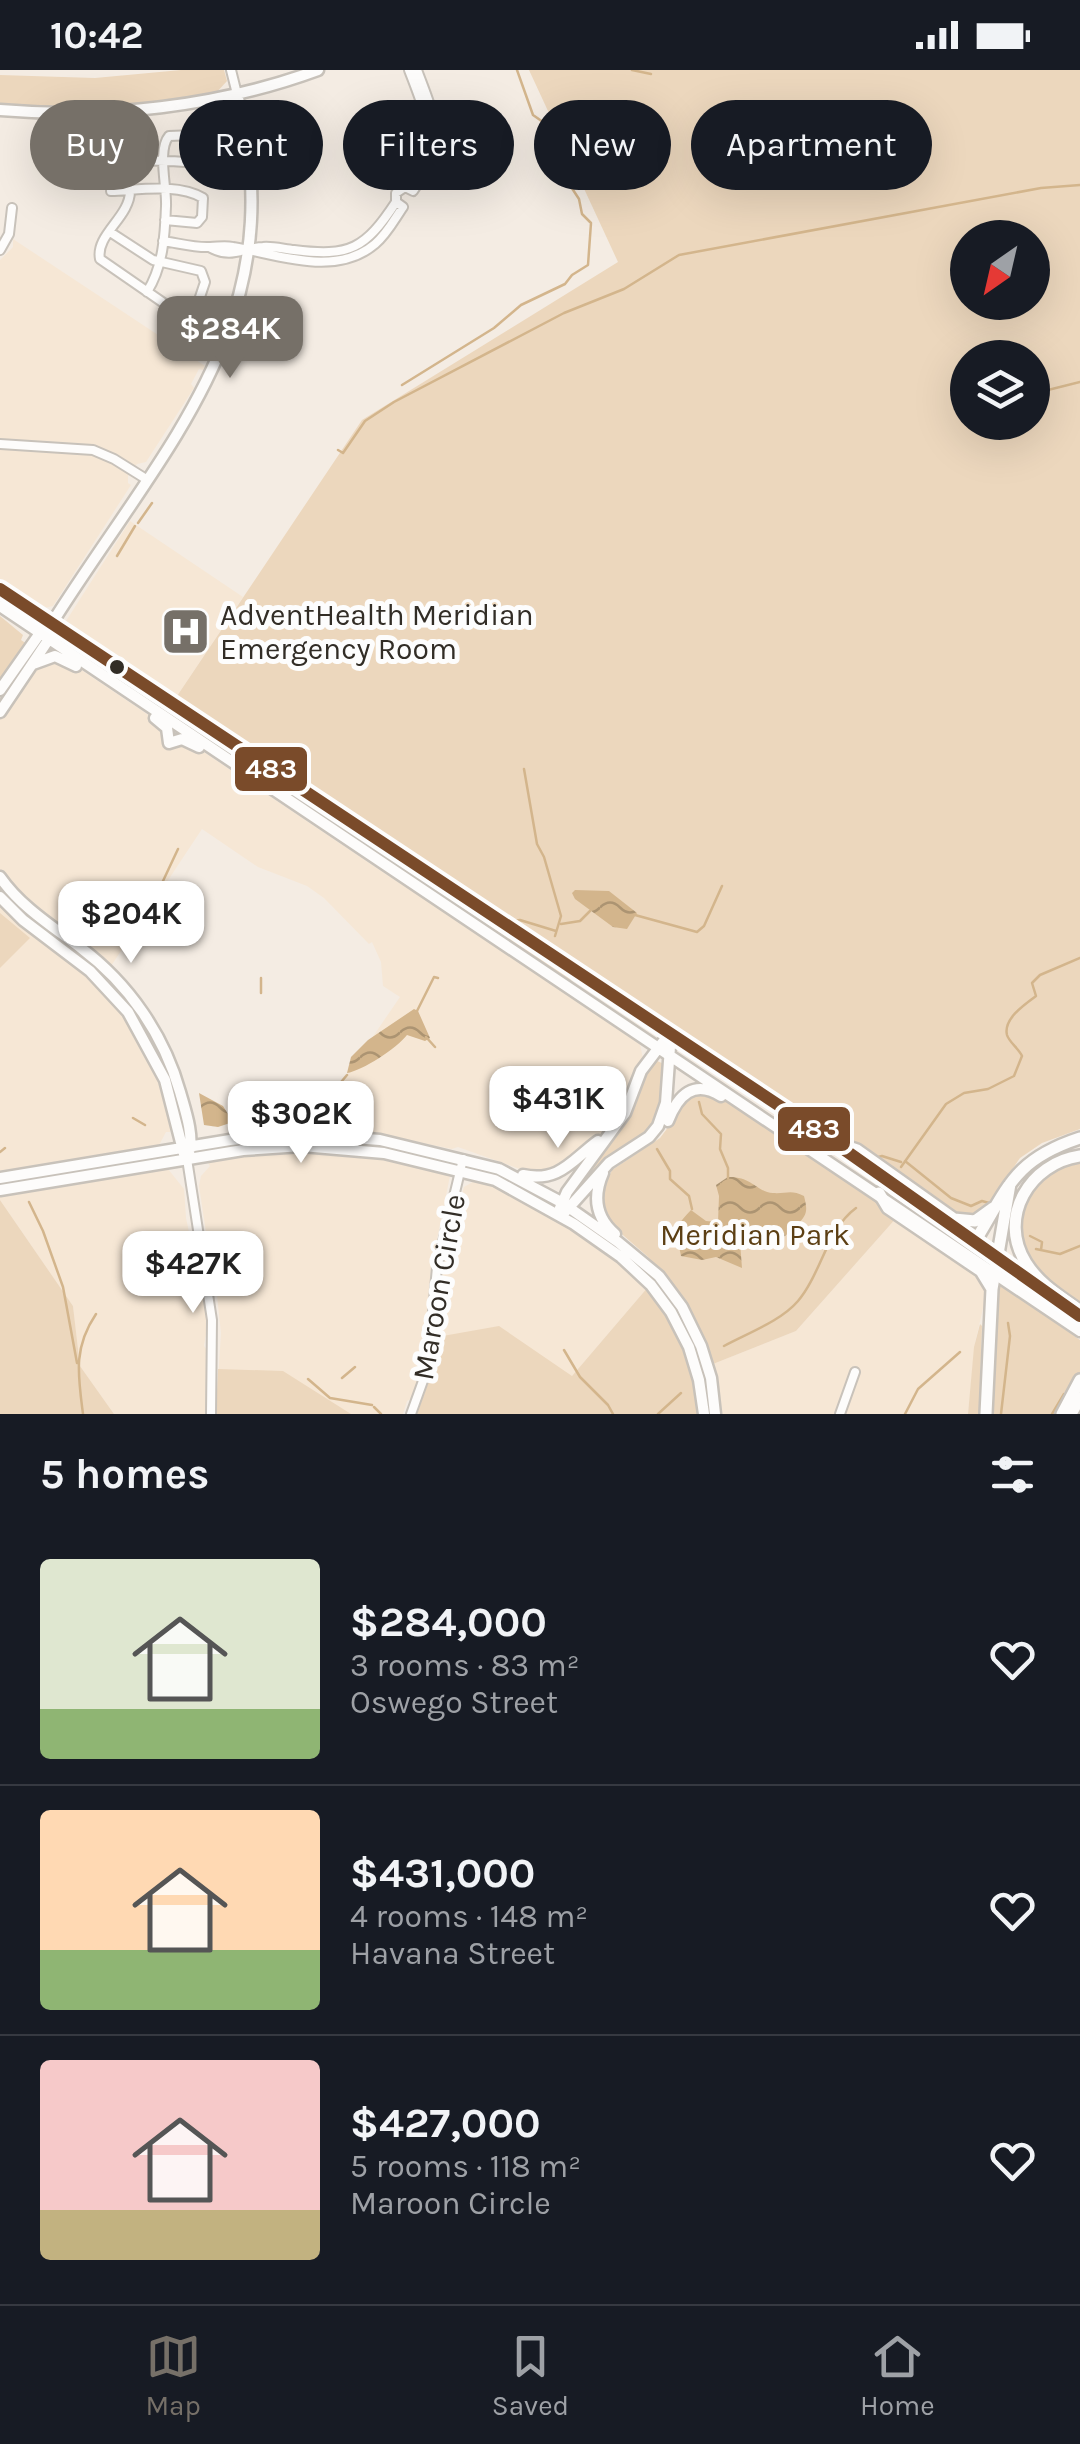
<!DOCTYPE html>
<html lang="en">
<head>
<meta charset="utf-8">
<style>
  body { margin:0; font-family:Karla,sans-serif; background:#242831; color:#f1f3f6; height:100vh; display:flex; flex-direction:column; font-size:38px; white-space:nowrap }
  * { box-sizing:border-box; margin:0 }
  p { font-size:32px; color:#9ea1a6 }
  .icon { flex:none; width:55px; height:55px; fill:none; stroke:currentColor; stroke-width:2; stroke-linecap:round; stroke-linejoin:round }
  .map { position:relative; height:1344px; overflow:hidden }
  .drawer { display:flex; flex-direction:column; background:#171b24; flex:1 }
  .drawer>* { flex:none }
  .guide { position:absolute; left:30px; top:30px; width:1020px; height:90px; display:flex; gap:20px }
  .needle { width:65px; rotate:214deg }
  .fabs { position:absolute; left:950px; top:150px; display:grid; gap:20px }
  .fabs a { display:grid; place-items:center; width:100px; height:100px; border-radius:50%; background:#171b24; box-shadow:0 10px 40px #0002; font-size:50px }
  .price { position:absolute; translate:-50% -85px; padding:0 22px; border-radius:20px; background:#fff; color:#222; font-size:32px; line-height:65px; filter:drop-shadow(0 2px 5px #0008) }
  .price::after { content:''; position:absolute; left:50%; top:60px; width:30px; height:22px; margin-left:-15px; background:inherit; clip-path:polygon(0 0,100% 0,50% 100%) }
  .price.on { background:#767068; color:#fff }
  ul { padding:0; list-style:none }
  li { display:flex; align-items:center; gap:30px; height:250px; padding:0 40px }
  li+li { border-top:2px solid #363941 }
  li span { display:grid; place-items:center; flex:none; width:280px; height:200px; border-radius:10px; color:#555 }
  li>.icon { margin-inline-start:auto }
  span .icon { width:120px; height:120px; fill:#fffc; stroke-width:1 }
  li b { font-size:42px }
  h2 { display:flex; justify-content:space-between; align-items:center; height:120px; padding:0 40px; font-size:42px }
  .chip { padding:0 35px; border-radius:45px; background:#171b24; box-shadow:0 10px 40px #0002; font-size:35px; line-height:90px }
  .chip.on { background:#767068; color:#fff }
  .status { display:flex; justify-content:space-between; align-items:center; height:70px; padding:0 50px; background:#171b24; direction:ltr }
  .status svg { height:28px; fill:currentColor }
  .tab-bar { display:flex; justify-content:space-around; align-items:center; height:140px; border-top:2px solid #363941; background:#171b24; font-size:28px; color:#9ea1a6 }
  .tab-bar a { display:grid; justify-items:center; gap:5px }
  .tab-bar .on { color:#767068 }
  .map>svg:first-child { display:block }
</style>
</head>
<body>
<div class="status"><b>10:42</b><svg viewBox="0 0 49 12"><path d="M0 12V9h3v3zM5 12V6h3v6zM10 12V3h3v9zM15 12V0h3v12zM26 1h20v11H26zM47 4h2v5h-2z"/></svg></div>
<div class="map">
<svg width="1080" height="1344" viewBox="0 0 1080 1344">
  <defs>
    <pattern id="water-waves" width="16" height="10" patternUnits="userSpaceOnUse" patternTransform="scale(2.5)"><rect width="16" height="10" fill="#d3b58c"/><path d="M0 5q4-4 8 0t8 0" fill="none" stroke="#ac9472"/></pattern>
  </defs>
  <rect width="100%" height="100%" fill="#f4ece3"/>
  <path fill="#f6e7d5" d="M 13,169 L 205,296 L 203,300 L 199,299 L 191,314 L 194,318 L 146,392 L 137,394 L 128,406 L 128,413 L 131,415 L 53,536 L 40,539 L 0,512 L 0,190 L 13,177 Z
    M 130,451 L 243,527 L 175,629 L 66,555 L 66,551 Z
    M 54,591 L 68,591 L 390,807 L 466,854 L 640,974 L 643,989 L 616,1048 L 607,1059 L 555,1101 L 528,1102 L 458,1077 L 452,1079 L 388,1066 L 309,1060 L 400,927 L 383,916 L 381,892 L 372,872 L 369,874 L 324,828 L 307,816 L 258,797 L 202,759 L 111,896 L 28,834 L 0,801 L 0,649 L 38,594 Z
    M 0,832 L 80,898 L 123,941 L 160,1008 L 171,1053 L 170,1062 L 166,1062 L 158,1077 L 0,1102 Z
    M 288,1080 L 362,1083 L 432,1097 L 432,1101 L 450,1106 L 431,1198 L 428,1242 L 424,1246 L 427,1260 L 423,1296 L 413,1328 L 407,1331 L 403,1344 L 216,1344 L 221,1263 L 213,1187 L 209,1182 L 199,1116 L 201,1106 L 210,1096 L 208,1093 L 216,1088 Z
    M 159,1097 L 168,1099 L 184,1119 L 186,1148 L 208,1252 L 204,1276 L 208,1281 L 207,1344 L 114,1344 L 80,1296 L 73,1236 L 0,1130 L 0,1123 Z
    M 476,1110 L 486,1114 L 488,1111 L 540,1135 L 617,1188 L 648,1217 L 572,1306 L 417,1344 L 434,1289 L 442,1196 L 464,1117 Z
    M 898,1146 L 975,1202 L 984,1214 L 984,1234 L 975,1273 L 968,1344 L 721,1344 L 713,1294 L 796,1261 Z"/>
  <path fill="#ecd7bd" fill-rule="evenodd" d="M 181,0 L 224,0 L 227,11 L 216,23 C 144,35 74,39 0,34 L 0,5 L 95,8 Z
    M 529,0 L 1080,0 L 1080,1059 L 1042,1073 L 1020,1088 L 981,1145 L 955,1145 L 850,1073 L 564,889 L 175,629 L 362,350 L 618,192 ZM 968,168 L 1032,168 L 1032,232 L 968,232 ZM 968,288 L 1032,288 L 1032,352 L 968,352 Z
    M 0,546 L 23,565 L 21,570 L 27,574 L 0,614 Z
    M 133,617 L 342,753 L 344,760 L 132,619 Z
    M 420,811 L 464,835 L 562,900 L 572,911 Z
    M 0,843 L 30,868 L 0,898 Z
    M 655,990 L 664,994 L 662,1038 L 651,1058 L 606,1087 L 577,1126 L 573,1126 L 572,1123 L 627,1049 L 643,1008 Z
    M 695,1021 L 714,1023 L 898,1146 L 796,1261 L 713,1294 L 697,1253 L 680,1224 L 647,1186 L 609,1153 L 602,1139 L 601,1123 L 612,1100 L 660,1068 L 669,1056 L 677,1037 Z
    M 1080,1091 L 1080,1233 C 1059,1220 1034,1201 1025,1179 C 1008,1133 1039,1103 1080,1091 Z
    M 0,1130 L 73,1236 L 80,1296 L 114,1344 L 0,1344 Z
    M 998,1215 L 1004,1216 L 1080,1270 L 1080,1302 L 1056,1344 L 990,1344 L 993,1250 Z
    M 648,1217 C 681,1260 691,1291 700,1344 L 417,1344 L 430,1308 L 437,1267 L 499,1256 L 572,1306 Z
    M 980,1254 L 982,1256 L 979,1344 L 968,1344 L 974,1277 Z
    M 218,1299 L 283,1301 L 351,1344 L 216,1344 Z"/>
  <path fill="url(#water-waves)" d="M 575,820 L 609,821 L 637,843 L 627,859 L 613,857 L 575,829 L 572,823 Z
    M 414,939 L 418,941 L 430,968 L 425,971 L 407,965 C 397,978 362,1001 347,1003 L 351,987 L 368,970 Z
    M 199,1023 L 223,1036 L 233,1052 L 218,1057 L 204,1055 Z
    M 728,1107 C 752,1106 758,1123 773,1123 C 786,1124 791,1119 804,1126 C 808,1141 807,1145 797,1155 C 778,1174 779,1170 753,1164 L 740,1172 L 742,1198 L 716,1187 L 702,1190 L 681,1186 C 676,1157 669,1164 691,1140 L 706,1151 L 718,1152 L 719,1126 L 716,1115 Z"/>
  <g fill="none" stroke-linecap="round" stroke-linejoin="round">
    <path stroke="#d3b58c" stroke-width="2.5" d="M 632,0 L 651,4
      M 402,315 L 494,258 L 521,235 L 565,214 L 572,205 L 588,195 L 591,153 L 582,144 L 579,129 L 558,97 L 557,83 L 543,52 L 533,45 L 517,0
      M 1032,324 L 1080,312
      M 338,380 L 343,383 L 365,351 L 394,332 L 564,243 L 624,219 L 679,185 L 1041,118 L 1080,115
      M 138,453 L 152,433
      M 117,486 L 135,456
      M 524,699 L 537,774 L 544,787 L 561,846 L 555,866
      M 148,843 L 178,779
      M 635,845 L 697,862 L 704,856 L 722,816
      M 140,850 L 147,839
      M 508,852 L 520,850 L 556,861
      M 561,854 L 580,851 L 590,841
      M 118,871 L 119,872
      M 261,923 L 261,908
      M 416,943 L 434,907 L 438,908
      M 426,967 L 435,977
      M 699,1032 L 702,1044 L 721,1064 L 720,1079 L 728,1098 L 728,1108
      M 320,1037 L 347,1005
      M 133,1048 L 145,1055
      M 657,1079 L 670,1101 L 670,1109 L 689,1126 L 692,1139
      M 0,1082 L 5,1078
      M 875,1088 L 882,1086 L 901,1092
      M 905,1091 L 951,1128 L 971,1136 L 982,1131 L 989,1133
      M 901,1097 L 946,1034 L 964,1023 L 988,1019 L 1014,1006 L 1022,986 C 1019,979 1009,972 1007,965 C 1003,949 1025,934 1036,926 L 1032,913 L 1040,905 L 1080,888
      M 29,1132 L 43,1161 L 63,1217 L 77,1293
      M 1030,1166 L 1042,1172 L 1041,1180
      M 1036,1179 L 1060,1184 L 1080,1176
      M 724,1276 C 748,1263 781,1251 798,1231 C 821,1204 827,1159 856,1138
      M 564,1280 L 580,1307 L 608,1335 L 613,1344
      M 342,1308 L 355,1297
      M 308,1309 L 330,1328 L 372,1335
      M 374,1337 L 381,1344
      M 83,1344 C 78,1305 73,1278 96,1244
      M 658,1344 L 681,1323
      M 905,1344 L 918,1319 L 960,1282
      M 1001,1344 L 1010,1266 L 1008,1253
      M 1052,1344 L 1064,1324"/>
    <defs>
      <path id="minor" d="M 231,0 L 237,24
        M 88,43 C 83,55 86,81 96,90 C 129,91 160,89 194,93 L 201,88 L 201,71 L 194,65 L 169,66 C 157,80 167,117 166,136 C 165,166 163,197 147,222
        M 88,43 L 93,53 L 89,68
        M 406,117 C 439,70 428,50 409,0
        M 111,121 C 139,120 178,113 203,128 L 202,147 L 197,153 L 165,150
        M 110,162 L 153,190 L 201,201 L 205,212 L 194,245 L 189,248 L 181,245 L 100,189 C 95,165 130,147 130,121
        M 163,171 C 178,173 195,178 210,177 C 218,177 224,175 233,177 C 277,184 335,208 375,174 C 387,164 394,150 403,137 L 396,132 L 396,123 L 405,117 L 413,121 C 447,73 437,52 417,0
        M 211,178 C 232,189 242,178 263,177 C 272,176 284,179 294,180 C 350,187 365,179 396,132
        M 0,180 L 9,164 L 12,138
        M 0,374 L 93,380 L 114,389 L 146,409
        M 187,1089 L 212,1250 L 211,1344
        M 411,1344 L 428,1297 L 437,1197 L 463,1089
        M 840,1344 L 855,1302"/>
      <path id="major" d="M 0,40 C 106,49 217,37 318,0
        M 0,519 L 825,1066 L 1057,1230
        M 0,536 L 1080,1261
        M 33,594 L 55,586 L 76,596
        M 0,620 L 43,559
        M 0,642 L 49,569 L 52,553 C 163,377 296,249 237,24
        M 155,648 L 167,658 L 169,673 L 182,669 L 199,677
        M 0,807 C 21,837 52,856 81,878 C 129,914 164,965 180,1022 C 185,1040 194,1065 189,1083
        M 0,827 L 23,850 L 90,901 L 128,942 L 165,1010 L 184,1084
        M 668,1051 C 678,1025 694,1009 721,1026
        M 603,1103 C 593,1126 595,1147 615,1164
        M 523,1105 C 559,1113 572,1090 598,1071
        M 0,1108 L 230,1070 L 302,1064 L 380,1070 L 499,1099 L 561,1132 L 618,1172 L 659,1206 L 682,1237 L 701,1276 L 711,1308 L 715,1344
        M 0,1120 L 243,1080 L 302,1076 L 384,1083 L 495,1110 L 574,1154 L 621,1187 L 651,1215 L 671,1242 L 689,1277 L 699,1310 L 704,1344
        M 560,1138 L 567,1122 L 625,1043 L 641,1001 L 663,972
        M 565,1142 L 609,1093 L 649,1067 L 658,1056 L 666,1033 L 671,963"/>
      <path id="highway" d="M 834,1072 L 857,1080 L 954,1149 L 975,1151 L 993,1138
        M 1080,1086 C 1030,1093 997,1147 1026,1193 C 1039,1214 1061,1227 1080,1241
        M 879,1123 L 888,1138 L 981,1201 L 992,1219
        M 974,1173 C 1008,1118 1013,1090 1080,1068
        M 986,1344 L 992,1219 L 1010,1114
        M 1062,1344 L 1080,1310
        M 1071,1344 L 1080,1328"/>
    </defs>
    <use href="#minor" stroke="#c8c2ba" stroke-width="12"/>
    <use href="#major" stroke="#c8c2ba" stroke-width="15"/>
    <use href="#highway" stroke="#c8c2ba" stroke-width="16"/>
    <use href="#minor" stroke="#fdfcfb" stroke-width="8"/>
    <use href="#major" stroke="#fdfcfb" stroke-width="10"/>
    <use href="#highway" stroke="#fdfcfb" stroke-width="11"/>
    <defs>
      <path id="bus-1" d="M 0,519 L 825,1066 L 1080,1246"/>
    </defs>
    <use href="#bus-1" stroke="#fdfdfd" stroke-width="20"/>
    <use href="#bus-1" stroke="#7a4b2a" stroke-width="12"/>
  </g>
  <defs>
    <symbol id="hospital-square" viewBox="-11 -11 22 22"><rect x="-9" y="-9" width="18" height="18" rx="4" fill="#767068" stroke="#fdfdfd"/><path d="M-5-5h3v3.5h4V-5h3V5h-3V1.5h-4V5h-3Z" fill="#fff"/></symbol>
  </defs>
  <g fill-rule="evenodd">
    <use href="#hospital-square" x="158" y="534" width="55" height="55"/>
  </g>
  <circle fill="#322d26" stroke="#fdfdfd" stroke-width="4" cx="117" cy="597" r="9"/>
  <g text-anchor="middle" stroke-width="10" stroke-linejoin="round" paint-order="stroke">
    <g font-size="30" fill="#322d26" stroke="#fdfdfd" text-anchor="start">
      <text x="220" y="555">AdventHealth Meridian<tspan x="220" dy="34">Emergency Room</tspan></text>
    </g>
    <g font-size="30" fill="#5c3f14" stroke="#fdfdfd">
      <text x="755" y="1175">Meridian Park</text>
    </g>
    <g font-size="30" fill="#322d26" stroke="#fdfdfd">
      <text transform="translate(439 1217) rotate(-80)" y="10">Maroon Circle</text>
    </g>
  </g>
  <g stroke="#fdfdfd" stroke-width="4">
    <rect x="233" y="675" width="76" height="48" rx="10" fill="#7a4b2a"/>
    <rect x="776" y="1035" width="76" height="48" rx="10" fill="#7a4b2a"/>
  </g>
  <g font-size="28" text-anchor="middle" font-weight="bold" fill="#fff">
    <text x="271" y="708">483</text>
    <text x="814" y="1068">483</text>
  </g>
</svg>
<div class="fabs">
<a><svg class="needle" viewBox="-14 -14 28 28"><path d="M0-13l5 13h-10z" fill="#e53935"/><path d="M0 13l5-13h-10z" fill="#9ea1a6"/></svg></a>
<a><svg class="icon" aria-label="layers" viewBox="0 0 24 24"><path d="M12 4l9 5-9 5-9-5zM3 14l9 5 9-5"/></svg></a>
</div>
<b class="price on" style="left:230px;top:311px">$284K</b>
<b class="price" style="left:131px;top:896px">$204K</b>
<b class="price" style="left:558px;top:1081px">$431K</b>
<b class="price" style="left:301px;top:1096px">$302K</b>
<b class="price" style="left:193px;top:1246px">$427K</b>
<div class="guide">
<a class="chip on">Buy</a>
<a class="chip">Rent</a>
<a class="chip">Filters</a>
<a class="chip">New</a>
<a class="chip">Apartment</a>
</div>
</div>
<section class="drawer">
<h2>5 homes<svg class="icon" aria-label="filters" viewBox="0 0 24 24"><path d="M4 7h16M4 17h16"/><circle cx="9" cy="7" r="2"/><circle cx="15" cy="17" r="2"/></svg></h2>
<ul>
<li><span style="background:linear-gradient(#dfe7d0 75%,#8fb573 0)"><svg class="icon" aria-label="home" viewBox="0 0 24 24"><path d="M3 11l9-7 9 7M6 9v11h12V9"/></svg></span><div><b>$284,000</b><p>3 rooms · 83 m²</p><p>Oswego Street</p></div><svg class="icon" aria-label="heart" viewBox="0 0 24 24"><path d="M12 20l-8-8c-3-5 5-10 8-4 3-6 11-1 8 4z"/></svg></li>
<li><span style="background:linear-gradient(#ffd9b3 70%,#8fb573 0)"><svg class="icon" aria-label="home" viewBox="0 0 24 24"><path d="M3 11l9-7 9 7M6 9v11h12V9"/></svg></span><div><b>$431,000</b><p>4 rooms · 148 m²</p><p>Havana Street</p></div><svg class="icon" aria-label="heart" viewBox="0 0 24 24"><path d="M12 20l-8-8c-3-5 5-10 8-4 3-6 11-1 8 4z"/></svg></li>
<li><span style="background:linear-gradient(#f6c9c9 75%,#c2b280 0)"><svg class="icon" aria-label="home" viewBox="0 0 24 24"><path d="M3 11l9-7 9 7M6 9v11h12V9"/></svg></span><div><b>$427,000</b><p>5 rooms · 118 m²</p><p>Maroon Circle</p></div><svg class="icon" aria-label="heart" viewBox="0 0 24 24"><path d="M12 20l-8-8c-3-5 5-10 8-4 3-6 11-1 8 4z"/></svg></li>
</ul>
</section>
<nav class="tab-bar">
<a class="on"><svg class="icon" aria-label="map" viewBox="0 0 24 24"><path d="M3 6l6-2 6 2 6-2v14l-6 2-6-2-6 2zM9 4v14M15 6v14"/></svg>Map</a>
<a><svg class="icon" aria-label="saved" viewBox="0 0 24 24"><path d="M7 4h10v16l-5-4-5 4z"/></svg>Saved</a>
<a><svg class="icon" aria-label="home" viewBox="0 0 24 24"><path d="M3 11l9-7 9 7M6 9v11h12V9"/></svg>Home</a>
</nav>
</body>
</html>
